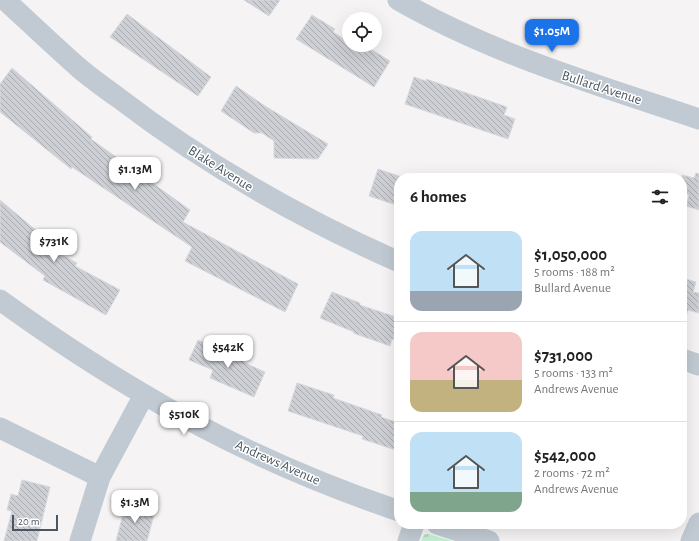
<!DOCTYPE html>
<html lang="en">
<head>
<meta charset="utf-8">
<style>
  body { margin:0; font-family:"Alegreya Sans",sans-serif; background:#f6f6f6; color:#222; height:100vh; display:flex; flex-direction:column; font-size:15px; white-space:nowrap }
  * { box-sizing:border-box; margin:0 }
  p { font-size:13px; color:#767676 }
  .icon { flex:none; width:22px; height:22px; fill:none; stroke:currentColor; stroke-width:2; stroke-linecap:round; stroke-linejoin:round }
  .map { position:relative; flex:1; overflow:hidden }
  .side { position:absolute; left:394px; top:173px; width:293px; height:356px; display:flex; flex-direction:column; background:#fff; border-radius:16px; box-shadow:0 4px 16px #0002 }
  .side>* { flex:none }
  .controls { position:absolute; left:342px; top:12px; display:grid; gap:8px }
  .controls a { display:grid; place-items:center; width:40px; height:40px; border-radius:50%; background:#fff; box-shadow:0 4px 16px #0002; font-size:20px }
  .scale { position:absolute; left:12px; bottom:10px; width:46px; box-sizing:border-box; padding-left:4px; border:2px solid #4a5661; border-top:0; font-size:11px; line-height:14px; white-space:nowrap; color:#4a5661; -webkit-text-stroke:3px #fff; paint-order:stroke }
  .price { position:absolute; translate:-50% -34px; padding:0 9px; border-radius:8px; background:#fff; color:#222; font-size:13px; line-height:26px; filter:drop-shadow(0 1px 2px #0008) }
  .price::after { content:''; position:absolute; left:50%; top:24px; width:12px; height:9px; margin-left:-6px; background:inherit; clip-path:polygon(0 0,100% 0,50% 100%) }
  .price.on { background:#1a73e8; color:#fff }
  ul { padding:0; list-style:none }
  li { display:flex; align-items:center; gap:12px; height:100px; padding:0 16px }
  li+li { border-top:1px solid #e0e0e0 }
  li span { display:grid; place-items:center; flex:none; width:112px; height:80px; border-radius:12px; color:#555 }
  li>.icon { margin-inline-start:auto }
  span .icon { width:48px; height:48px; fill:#fffc; stroke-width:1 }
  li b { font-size:17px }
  h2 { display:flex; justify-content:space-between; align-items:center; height:48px; padding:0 16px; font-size:17px }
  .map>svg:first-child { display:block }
</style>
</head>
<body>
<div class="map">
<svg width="699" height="541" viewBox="0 0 699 541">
  <defs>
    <pattern id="grass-tufts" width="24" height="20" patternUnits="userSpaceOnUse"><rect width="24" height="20" fill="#c3f1d5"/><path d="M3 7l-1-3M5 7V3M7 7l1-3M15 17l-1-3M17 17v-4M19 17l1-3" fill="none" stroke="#a0c6b0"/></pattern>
    <pattern id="building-back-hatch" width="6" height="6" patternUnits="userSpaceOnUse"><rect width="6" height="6" fill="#cdcfd5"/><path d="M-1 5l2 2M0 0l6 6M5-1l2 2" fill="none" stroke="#a8abb0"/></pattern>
  </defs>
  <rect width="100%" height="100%" fill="#f5f3f3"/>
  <path fill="url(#grass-tufts)" d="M 426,534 L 428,534 L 452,541 L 421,541 L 424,535 Z"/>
  <path fill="url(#building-back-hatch)" stroke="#d7d9de" d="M 244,0 L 280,0 L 269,16 Z
    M 127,14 L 211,77 L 198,96 L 110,37 Z
    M 312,15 L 335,29 L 333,32 L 349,42 L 349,45 L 364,45 L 390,61 L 374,87 L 296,39 Z
    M 12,68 L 92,137 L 91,139 L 190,210 L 183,222 L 298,284 L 285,312 L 185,261 L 192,247 L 72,167 L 71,169 L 0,112 L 0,84 Z
    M 414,77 L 426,81 L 426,79 L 507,107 L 504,115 L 515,119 L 508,139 L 405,104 Z
    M 236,86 L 265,106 L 328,144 L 318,159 L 274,158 L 274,141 L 262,133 L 254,133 L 221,111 Z
    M 378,169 L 399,176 L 399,206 L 369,196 Z
    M 696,173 L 699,174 L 699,210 L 686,206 L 689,195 L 682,193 L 682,175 L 694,178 Z
    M 0,200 L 50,242 L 47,247 L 77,263 L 75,266 L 120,290 L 106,315 L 43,280 L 45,276 L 0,242 Z
    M 682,278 L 696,282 L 693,292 L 699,293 L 699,313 L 688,310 L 685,319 L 682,318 Z
    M 332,292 L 360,303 L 360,305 L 399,318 L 399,342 L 392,339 L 390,346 L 353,333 L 354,332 L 320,318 Z
    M 198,340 L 244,360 L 243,362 L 265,372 L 254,397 L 210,378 L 213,370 L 189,360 Z
    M 297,383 L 334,395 L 333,398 L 382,415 L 381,417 L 399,423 L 399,451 L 362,439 L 363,436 L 288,411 Z
    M 22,480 L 50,487 L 37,541 L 4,541 L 12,511 L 7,510 L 11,494 L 18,496 Z
    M 126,503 L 155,511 L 147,541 L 116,541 Z"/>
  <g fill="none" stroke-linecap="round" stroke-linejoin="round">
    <path stroke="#c1cad2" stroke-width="21" d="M 5,0 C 30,23 54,46 79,68 C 92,79 106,89 120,99 C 206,165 300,218 399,262
      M 398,0 C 492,54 597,85 699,119
      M 0,300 C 47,334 95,366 145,395 C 225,443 311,481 399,511
      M 682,359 L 699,365
      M 0,428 L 100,477
      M 437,524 L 489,541
      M 80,541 L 100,477 L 144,395
      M 408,541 L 414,524
      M 691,541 L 699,523"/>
  </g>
  <g text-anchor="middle" stroke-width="3" stroke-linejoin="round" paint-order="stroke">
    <g font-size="14" fill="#4a5661" stroke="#fff">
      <text transform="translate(602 87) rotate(18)" y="5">Bullard Avenue</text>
      <text transform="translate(221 168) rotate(32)" y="5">Blake Avenue</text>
      <text transform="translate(278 462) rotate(24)" y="5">Andrews Avenue</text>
    </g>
  </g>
</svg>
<div class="controls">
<a><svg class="icon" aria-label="locate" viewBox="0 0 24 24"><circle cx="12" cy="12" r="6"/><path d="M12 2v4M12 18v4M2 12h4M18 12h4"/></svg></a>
</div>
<div class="scale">20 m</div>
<b class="price on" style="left:552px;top:53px">$1.05M</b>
<b class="price" style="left:135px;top:191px">$1.13M</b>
<b class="price" style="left:54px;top:263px">$731K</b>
<b class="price" style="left:228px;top:369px">$542K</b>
<b class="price" style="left:184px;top:436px">$510K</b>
<b class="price" style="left:135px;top:524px">$1.3M</b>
<section class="side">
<h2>6 homes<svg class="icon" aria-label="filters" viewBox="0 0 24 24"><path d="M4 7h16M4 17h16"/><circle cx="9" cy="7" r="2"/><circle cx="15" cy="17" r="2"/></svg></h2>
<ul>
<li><span style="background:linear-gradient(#bfe0f5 75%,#9aa5b1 0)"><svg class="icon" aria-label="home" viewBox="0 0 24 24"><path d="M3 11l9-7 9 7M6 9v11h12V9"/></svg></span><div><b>$1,050,000</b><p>5 rooms · 188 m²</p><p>Bullard Avenue</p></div></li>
<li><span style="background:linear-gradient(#f6c9c9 60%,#c2b280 0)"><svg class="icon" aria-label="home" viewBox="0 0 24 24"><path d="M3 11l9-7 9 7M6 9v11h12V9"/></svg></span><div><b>$731,000</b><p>5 rooms · 133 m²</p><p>Andrews Avenue</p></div></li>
<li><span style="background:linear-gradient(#bfe0f5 75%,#7fa58c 0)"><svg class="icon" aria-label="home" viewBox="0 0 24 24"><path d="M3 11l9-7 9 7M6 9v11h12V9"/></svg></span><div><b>$542,000</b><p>2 rooms · 72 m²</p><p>Andrews Avenue</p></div></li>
</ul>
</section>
</div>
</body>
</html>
